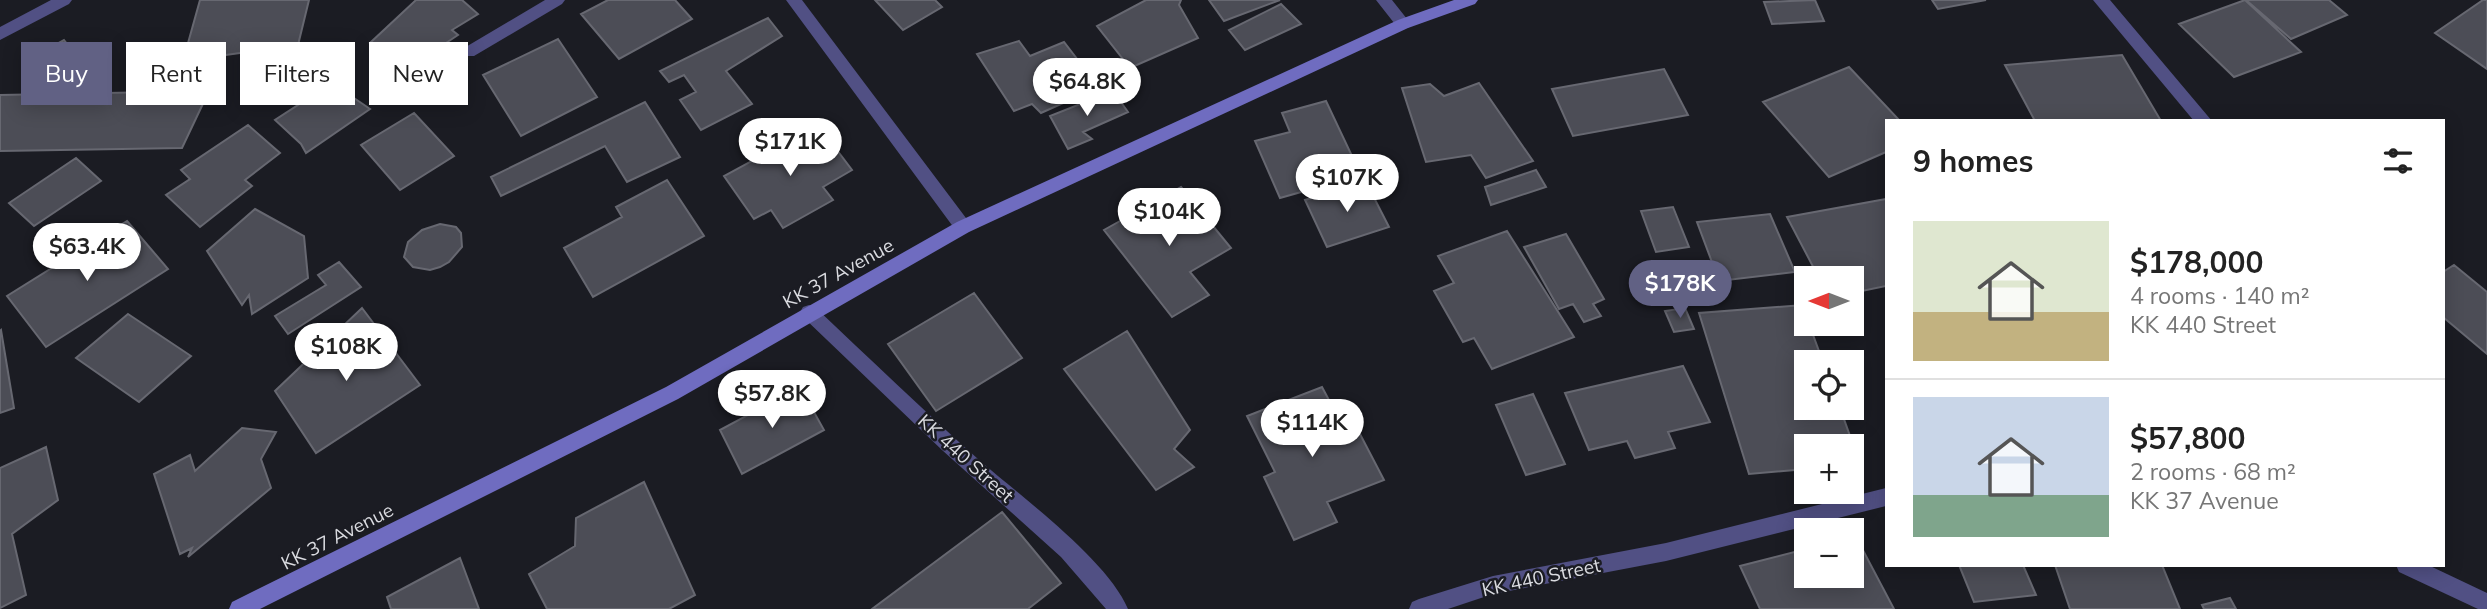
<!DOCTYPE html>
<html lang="en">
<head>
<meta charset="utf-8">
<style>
  body { margin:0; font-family:Mulish,sans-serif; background:#f2f2f2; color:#222; height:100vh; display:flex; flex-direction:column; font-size:26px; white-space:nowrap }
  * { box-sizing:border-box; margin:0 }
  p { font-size:23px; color:#767676 }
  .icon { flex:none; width:38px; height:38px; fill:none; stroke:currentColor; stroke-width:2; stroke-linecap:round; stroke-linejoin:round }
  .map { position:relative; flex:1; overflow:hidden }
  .panel { position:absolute; left:1885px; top:119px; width:560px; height:448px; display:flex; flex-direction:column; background:#fff; border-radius:0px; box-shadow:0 4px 18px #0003 }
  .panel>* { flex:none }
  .hud { position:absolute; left:21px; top:42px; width:665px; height:63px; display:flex; gap:14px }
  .needle { width:46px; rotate:270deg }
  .buttons { position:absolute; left:1794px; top:266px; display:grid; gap:14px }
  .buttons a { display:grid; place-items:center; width:70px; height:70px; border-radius:0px; background:#fff; box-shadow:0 4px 18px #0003; font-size:35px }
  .price { position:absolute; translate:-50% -60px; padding:0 16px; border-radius:24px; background:#fff; color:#222; font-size:23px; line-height:46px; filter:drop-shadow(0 2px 4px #0008) }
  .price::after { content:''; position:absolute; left:50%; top:42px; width:21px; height:16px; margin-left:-10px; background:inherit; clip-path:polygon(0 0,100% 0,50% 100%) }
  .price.on { background:#616184; color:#fff }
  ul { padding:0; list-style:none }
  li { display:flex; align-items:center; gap:21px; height:175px; padding:0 28px }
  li+li { border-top:2px solid #e0e0e0 }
  li span { display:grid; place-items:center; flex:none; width:196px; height:140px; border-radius:0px; color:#555 }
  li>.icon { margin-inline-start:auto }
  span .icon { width:84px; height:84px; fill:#fffc; stroke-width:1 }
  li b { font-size:30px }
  h2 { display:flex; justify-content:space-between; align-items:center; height:84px; padding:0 28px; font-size:30px }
  .pill { padding:0 24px; border-radius:0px; background:#fff; box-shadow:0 4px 18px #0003; font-size:24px; line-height:63px }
  .pill.on { background:#616184; color:#fff }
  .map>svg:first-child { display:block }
</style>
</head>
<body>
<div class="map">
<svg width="2487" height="609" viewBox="0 0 2487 609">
  <rect width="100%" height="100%" fill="#1b1c23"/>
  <path fill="#4c4d56" stroke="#676871" stroke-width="2" d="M 200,0 L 309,0 L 298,45 L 183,61 Z
    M 416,0 L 462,0 L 478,14 L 452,30 L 458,35 L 413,65 L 403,53 L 394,60 L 370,43 Z
    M 608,0 L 675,0 L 692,19 L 619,59 L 581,14 Z
    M 875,0 L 935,0 L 942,7 L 903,30 Z
    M 1146,0 L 1181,0 L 1179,5 L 1198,38 L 1130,68 L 1097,26 Z
    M 1209,0 L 1280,0 L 1224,21 Z
    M 1815,0 L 1824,21 L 1772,24 L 1764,2 Z
    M 1932,0 L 1986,0 L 1938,9 Z
    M 2245,0 L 2301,52 L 2234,77 L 2179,24 Z
    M 2246,0 L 2329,0 L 2347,15 L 2291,39 Z
    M 2483,0 L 2487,0 L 2487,69 L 2435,33 Z
    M 1281,4 L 1301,24 L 1245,50 L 1229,30 Z
    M 768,18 L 782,36 L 726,71 L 752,104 L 701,130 L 680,100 L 696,92 L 684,75 L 669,82 L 660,71 Z
    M 558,39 L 597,97 L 521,136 L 483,75 Z
    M 64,40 L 83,64 L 49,82 L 31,58 Z
    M 1019,41 L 1030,56 L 1064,42 L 1094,81 L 1073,84 L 1081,95 L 1041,113 L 1032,104 L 1014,111 L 977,54 Z
    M 2122,55 L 2161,121 L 2035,121 L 2005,65 Z
    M 1849,67 L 1900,121 L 1886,121 L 1886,152 L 1829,177 L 1763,102 Z
    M 1664,69 L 1688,115 L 1573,136 L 1552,89 Z
    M 332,83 L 370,109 L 306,153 L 301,144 L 275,120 Z
    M 1479,83 L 1533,161 L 1486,178 L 1471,155 L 1426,162 L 1402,88 L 1430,84 L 1444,96 Z
    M 209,91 L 182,148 L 0,151 L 0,95 Z
    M 1113,91 L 1128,112 L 1083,132 L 1092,139 L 1068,149 L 1050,116 Z
    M 1326,101 L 1361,175 L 1280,198 L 1255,141 L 1290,132 L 1282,113 Z
    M 645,102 L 680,157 L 627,182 L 605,146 L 501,196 L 491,177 Z
    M 414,113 L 454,156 L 400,190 L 361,145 Z
    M 248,125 L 280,153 L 245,180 L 252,186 L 200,227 L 166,195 L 190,179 L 181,170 Z
    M 818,125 L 852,170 L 823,187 L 833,200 L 783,228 L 771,210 L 754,219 L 724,176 Z
    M 76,158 L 101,181 L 34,226 L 9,203 Z
    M 1536,170 L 1546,187 L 1491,205 L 1485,187 Z
    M 667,180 L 704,236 L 593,297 L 564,248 L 622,217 L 616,207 Z
    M 1366,182 L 1389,227 L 1327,247 L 1305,200 Z
    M 1181,187 L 1231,248 L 1190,272 L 1209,295 L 1172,317 L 1104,230 Z
    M 1886,199 L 1886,286 L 1852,293 L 1852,278 L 1819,278 L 1787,217 Z
    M 1673,207 L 1689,247 L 1656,252 L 1641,211 Z
    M 255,209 L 304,236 L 308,278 L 252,314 L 249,295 L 242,305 L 207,251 Z
    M 1770,214 L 1795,272 L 1719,281 L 1697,222 Z
    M 127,221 L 168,269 L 46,347 L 7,296 Z
    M 440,224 L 456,227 L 461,233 L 462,247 L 449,262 L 440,267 L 430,270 L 413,267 L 404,257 L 408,242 L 422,230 Z
    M 1507,231 L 1574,337 L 1492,369 L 1474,338 L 1463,342 L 1434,291 L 1454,283 L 1438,256 Z
    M 1566,234 L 1604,299 L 1593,304 L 1601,316 L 1584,322 L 1573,304 L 1559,309 L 1524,247 Z
    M 339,262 L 361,287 L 288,334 L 275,316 L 326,285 L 318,275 Z
    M 2454,265 L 2487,292 L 2487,354 L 2443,317 L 2443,272 Z
    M 974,293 L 1022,358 L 936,411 L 888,344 Z
    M 1803,305 L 1806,324 L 1809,324 L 1823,362 L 1806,362 L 1806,408 L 1840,408 L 1860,464 L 1852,465 L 1852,446 L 1806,446 L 1806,469 L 1749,474 L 1699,313 Z
    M 362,308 L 420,385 L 316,453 L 275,391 Z
    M 1685,308 L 1694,329 L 1674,332 L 1665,311 Z
    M 128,314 L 191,356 L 139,402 L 76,358 Z
    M 1,330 L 14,408 L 0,413 L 0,331 Z
    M 1127,331 L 1190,430 L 1174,449 L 1194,467 L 1156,490 L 1064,369 Z
    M 1683,366 L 1710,422 L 1668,432 L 1675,448 L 1635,458 L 1627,441 L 1589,450 L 1565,393 Z
    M 800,387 L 824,430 L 742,474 L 720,430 Z
    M 1322,387 L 1338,417 L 1349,413 L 1384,480 L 1327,502 L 1337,522 L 1294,540 L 1264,477 L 1275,472 L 1247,416 Z
    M 1533,394 L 1565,464 L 1526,475 L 1496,405 Z
    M 242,428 L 276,432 L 261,459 L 271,488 L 188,557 L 192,548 L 180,554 L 154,474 L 190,455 L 195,471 Z
    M 46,447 L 58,500 L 12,534 L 26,595 L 0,608 L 0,468 Z
    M 644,482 L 695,595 L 669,609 L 547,609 L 529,574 L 575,546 L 576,518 Z
    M 1002,512 L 1061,583 L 1028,609 L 872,609 Z
    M 1856,537 L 1894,609 L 1760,609 L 1740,566 L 1806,549 L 1806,576 L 1852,576 L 1852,538 Z
    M 460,558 L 479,609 L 391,609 L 387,597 Z
    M 1959,565 L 2023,565 L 2036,595 L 1974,602 Z
    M 2055,565 L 2162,565 L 2180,609 L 2070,609 Z
    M 2230,598 L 2236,609 L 2204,609 L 2202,605 Z"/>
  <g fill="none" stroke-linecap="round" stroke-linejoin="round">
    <path fill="#515084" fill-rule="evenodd" d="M 51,0 L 72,0 L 69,4 L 0,40 L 0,27 Z
      M 545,0 L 565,0 L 562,4 L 474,56 L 464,56 L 461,52 L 464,48 Z
      M 786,0 L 802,0 L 969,222 L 971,227 L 969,232 L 957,232 Z
      M 1376,0 L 1392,0 L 1411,24 L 1408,28 L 1398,28 Z
      M 2093,0 L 2110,0 L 2212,121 L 2194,121 Z
      M 809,305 L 815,307 C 869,358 923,410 978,459 C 1020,496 1107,559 1128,609 L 1106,609 L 1061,557 L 942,450 L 803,317 L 800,312 L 803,307 Z
      M 1886,488 L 1886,506 L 1666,561 L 1493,594 L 1448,609 L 1409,609 L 1412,602 L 1419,599 L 1493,576 L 1666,543 Z
      M 2396,565 L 2428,565 L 2487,593 L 2487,609 L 2478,609 L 2399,572 Z"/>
    <path fill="#6f6cc0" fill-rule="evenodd" d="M 1454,0 L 1478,0 L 1475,4 L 1408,28 L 969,232 L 678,399 L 260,609 L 229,609 L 232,602 L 666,387 L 957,222 L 1398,20 Z"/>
  </g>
  <g text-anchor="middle" stroke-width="5" stroke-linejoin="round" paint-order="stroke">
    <g font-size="19" fill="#dadbe0" stroke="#1b1c23">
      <text transform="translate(838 273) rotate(-29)" y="7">KK 37 Avenue</text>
      <text transform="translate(966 458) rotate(42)" y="7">KK 440 Street</text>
      <text transform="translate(337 536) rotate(-27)" y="7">KK 37 Avenue</text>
      <text transform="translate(1541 577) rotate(-12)" y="7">KK 440 Street</text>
    </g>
  </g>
</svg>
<div class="buttons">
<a><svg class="needle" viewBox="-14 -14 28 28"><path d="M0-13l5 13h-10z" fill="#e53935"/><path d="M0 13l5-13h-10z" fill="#767676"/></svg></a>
<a><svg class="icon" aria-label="locate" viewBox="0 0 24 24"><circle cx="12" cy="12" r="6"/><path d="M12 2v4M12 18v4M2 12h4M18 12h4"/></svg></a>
<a>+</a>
<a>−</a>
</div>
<b class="price" style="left:1087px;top:118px">$64.8K</b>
<b class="price" style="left:790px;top:178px">$171K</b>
<b class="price" style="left:1347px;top:214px">$107K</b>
<b class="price" style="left:1169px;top:248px">$104K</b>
<b class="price" style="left:87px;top:283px">$63.4K</b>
<b class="price on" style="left:1680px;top:320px">$178K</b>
<b class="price" style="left:346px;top:383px">$108K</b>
<b class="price" style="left:772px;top:430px">$57.8K</b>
<b class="price" style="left:1312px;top:459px">$114K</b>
<div class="hud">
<a class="pill on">Buy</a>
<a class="pill">Rent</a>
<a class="pill">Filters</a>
<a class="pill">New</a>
</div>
<section class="panel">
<h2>9 homes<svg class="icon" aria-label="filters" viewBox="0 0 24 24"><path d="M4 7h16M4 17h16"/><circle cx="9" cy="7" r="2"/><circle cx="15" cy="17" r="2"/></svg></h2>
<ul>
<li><span style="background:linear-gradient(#dfe7d0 65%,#c2b280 0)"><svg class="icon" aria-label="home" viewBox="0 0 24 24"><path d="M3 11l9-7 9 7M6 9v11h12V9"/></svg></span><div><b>$178,000</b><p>4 rooms · 140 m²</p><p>KK 440 Street</p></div></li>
<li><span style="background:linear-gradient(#c9d6e8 70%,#7fa58c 0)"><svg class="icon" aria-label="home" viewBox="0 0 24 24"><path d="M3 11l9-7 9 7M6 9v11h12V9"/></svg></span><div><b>$57,800</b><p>2 rooms · 68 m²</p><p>KK 37 Avenue</p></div></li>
</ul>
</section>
</div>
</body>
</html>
